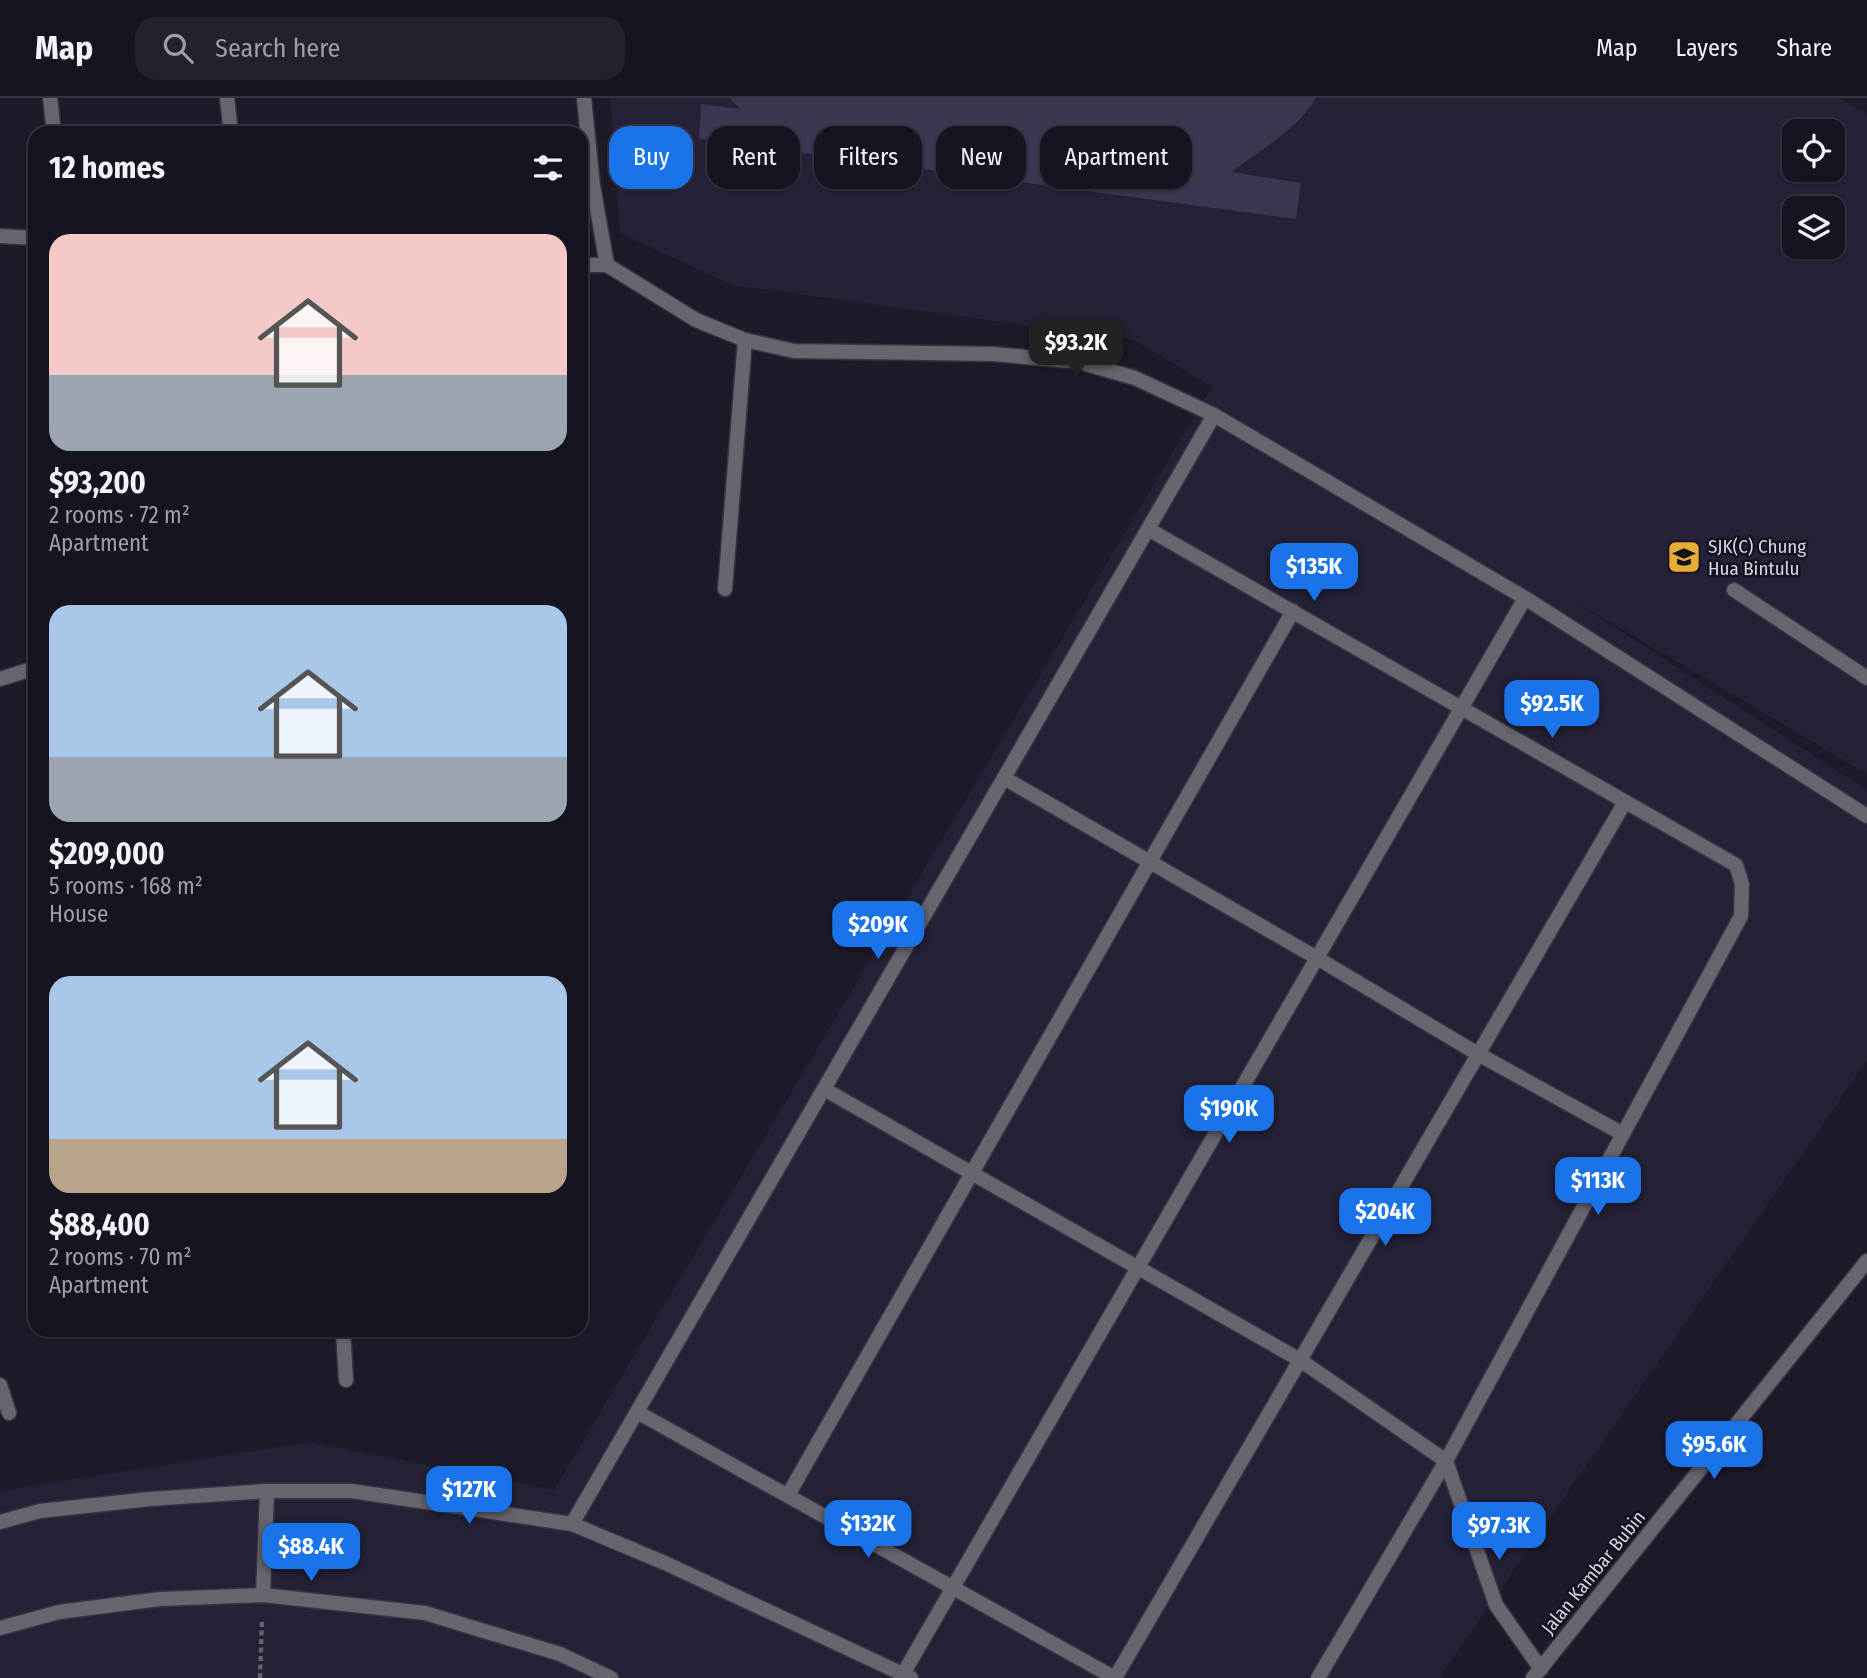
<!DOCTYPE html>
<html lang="en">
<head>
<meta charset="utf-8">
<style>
  body { margin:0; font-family:"Fira Sans Condensed",sans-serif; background:#23212d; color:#f1f3f6; height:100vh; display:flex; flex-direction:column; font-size:26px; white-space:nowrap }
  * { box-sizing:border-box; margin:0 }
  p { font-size:23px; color:#9e9ea5 }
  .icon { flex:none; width:38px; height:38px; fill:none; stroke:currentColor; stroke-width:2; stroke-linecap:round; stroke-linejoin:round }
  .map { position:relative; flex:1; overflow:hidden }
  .panel { position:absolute; left:28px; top:28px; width:560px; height:1211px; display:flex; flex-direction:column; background:#161420; border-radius:21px; box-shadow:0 2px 5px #0004,0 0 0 2px #35333e }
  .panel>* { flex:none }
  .top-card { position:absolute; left:609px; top:28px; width:665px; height:63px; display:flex; gap:14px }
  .tools { position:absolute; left:1782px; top:21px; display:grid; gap:14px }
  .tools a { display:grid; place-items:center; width:63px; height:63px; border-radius:14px; background:#161420; box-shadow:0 2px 5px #0004,0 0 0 2px #35333e; font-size:35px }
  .price { position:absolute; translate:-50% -60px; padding:0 16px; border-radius:14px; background:#1a73e8; color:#fff; font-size:23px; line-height:46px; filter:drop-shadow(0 2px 4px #0008) }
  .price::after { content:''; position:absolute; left:50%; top:42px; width:21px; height:16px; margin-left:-10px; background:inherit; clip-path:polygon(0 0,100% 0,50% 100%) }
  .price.on { background:#222; color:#fff }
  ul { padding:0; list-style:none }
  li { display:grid; align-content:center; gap:14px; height:371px; padding:0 21px }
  li span { display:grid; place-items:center; height:217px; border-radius:21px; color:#555 }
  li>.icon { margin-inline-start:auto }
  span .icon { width:126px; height:126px; fill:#fffc; stroke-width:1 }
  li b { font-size:30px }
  h2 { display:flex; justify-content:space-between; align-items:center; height:84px; padding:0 21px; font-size:30px }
  .chip { padding:0 24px; border-radius:21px; background:#161420; box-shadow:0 2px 5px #0004,0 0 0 2px #35333e; font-size:24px; line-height:63px }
  .chip.on { background:#1a73e8; color:#fff }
  header { display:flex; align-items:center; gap:42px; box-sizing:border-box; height:98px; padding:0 35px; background:#161420; border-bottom:2px solid #35333e }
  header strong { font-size:33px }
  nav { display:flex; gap:38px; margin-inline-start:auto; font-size:24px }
  .search { width:490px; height:63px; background:#23212d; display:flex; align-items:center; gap:18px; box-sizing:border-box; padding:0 24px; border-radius:21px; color:#9e9ea5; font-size:26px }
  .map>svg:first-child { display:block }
</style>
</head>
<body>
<header>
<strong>Map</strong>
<div class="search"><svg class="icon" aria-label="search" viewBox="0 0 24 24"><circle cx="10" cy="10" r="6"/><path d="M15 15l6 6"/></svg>Search here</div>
<nav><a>Map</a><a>Layers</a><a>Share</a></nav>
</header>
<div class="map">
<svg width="1867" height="1580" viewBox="0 0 1867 1580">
  <rect width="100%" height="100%" fill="#1d1b2a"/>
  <path fill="#252237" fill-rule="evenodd" d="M 610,0 L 1838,0 L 1867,16 L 1867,676 L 1571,501 L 1867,692 L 1867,963 L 1439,1580 L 0,1580 L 0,1393 L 309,1344 L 554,1392 L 1212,289 L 1134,242 L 732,187 L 620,135 ZM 1794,33 L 1832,33 L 1832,72 L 1794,72 ZM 1794,110 L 1832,110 L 1832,149 L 1794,149 Z"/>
  <path fill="#3b3753" d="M 730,0 L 1316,0 C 1298,31 1260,52 1232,74 L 1301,85 L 1296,121 L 699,41 L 701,6 L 740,11 Z"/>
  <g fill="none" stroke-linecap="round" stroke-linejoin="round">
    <defs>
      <path id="service" d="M 227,0 L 231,35
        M 725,491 L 745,242
        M 1734,492 L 1867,580
        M 1004,680 L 1317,860 L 1478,956 L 1623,1036
        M 824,991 L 1300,1262 L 1446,1363
        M 788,1397 L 1293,513"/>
      <path id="minor" d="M 50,0 L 54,35
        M 0,138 L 35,140
        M 581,167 L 607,167 L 593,88 L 584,0
        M 607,167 L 696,222 L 745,242 L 794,253 L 993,256 L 1079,264 L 1135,280 L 1214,317 L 1525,500 L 1867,718
        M 1148,431 L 1736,767 L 1742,786 L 1741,818 L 1446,1363 L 1318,1580
        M 0,581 L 35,570
        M 343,1232 L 346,1282
        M 0,1287 L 9,1315
        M 637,1314 L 1115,1580
        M 1446,1363 L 1496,1507 L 1541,1571
        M 572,1426 L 1214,317
        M 263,1497 L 267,1393
        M 0,1530 L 59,1514 L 160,1501 L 263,1497 L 425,1515 L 560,1556 L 611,1580
        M 903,1576 L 1525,500
        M 1115,1580 L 1625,704"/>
      <path id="tertiary" d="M 0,1424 L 40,1413 L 150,1401 L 267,1393 L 352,1393 L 572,1426 L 665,1465 L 911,1580
        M 1533,1580 L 1867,1163"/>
    </defs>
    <use href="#service" stroke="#373543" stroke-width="17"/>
    <use href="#minor" stroke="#373543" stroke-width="17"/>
    <use href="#tertiary" stroke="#373543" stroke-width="17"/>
    <path stroke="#63626f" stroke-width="4.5" stroke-dasharray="5 3.5" stroke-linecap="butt" d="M 260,1580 L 262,1522"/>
    <use href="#service" stroke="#67666e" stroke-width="14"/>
    <use href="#minor" stroke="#67666e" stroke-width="14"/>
    <use href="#tertiary" stroke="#67666e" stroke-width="14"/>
  </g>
  <defs>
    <symbol id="school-square" viewBox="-11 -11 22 22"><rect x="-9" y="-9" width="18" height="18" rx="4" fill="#e6ac36" stroke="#141220"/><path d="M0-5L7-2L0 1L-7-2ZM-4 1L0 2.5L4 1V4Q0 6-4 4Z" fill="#111"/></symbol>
  </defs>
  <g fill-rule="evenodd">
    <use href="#school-square" x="1665" y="440" width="38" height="38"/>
  </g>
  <g text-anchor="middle" stroke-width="5" stroke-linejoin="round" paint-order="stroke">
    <g font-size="19" fill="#d5d4de" stroke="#141220" text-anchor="start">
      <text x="1708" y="455">SJK(C) Chung<tspan x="1708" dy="22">Hua Bintulu</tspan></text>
    </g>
    <g font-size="19" fill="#d5d4de" stroke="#141220">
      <text transform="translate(1593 1474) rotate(-51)" y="7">Jalan Kambar Bubin</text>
    </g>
  </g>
</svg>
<div class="tools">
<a><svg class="icon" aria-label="locate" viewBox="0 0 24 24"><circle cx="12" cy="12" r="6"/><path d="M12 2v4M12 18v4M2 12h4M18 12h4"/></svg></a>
<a><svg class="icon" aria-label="layers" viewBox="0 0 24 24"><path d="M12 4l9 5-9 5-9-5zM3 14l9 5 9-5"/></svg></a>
</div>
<b class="price on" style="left:1076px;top:281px">$93.2K</b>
<b class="price" style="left:1314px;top:505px">$135K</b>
<b class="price" style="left:1552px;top:642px">$92.5K</b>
<b class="price" style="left:878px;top:863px">$209K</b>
<b class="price" style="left:1229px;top:1047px">$190K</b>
<b class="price" style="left:1598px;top:1119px">$113K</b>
<b class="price" style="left:1385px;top:1150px">$204K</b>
<b class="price" style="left:1714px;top:1383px">$95.6K</b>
<b class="price" style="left:469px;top:1428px">$127K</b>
<b class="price" style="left:868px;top:1462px">$132K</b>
<b class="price" style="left:1499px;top:1464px">$97.3K</b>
<b class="price" style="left:311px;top:1485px">$88.4K</b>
<div class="top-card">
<a class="chip on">Buy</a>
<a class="chip">Rent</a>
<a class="chip">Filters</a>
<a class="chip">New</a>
<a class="chip">Apartment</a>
</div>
<section class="panel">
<h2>12 homes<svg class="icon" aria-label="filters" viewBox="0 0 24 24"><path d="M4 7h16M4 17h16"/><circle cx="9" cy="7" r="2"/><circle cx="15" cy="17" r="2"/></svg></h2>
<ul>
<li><span style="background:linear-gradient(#f6c9c9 65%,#9aa5b1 0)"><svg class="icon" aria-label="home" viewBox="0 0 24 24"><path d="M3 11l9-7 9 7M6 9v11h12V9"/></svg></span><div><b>$93,200</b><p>2 rooms · 72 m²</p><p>Apartment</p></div></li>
<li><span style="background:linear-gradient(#a9c7e8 70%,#9aa5b1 0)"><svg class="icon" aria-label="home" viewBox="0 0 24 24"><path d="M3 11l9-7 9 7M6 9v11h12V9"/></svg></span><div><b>$209,000</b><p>5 rooms · 168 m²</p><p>House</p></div></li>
<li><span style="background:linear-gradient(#a9c7e8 75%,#b9a48a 0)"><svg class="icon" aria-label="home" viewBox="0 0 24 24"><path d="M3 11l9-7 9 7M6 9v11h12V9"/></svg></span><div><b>$88,400</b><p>2 rooms · 70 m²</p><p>Apartment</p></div></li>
</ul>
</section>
</div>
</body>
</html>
